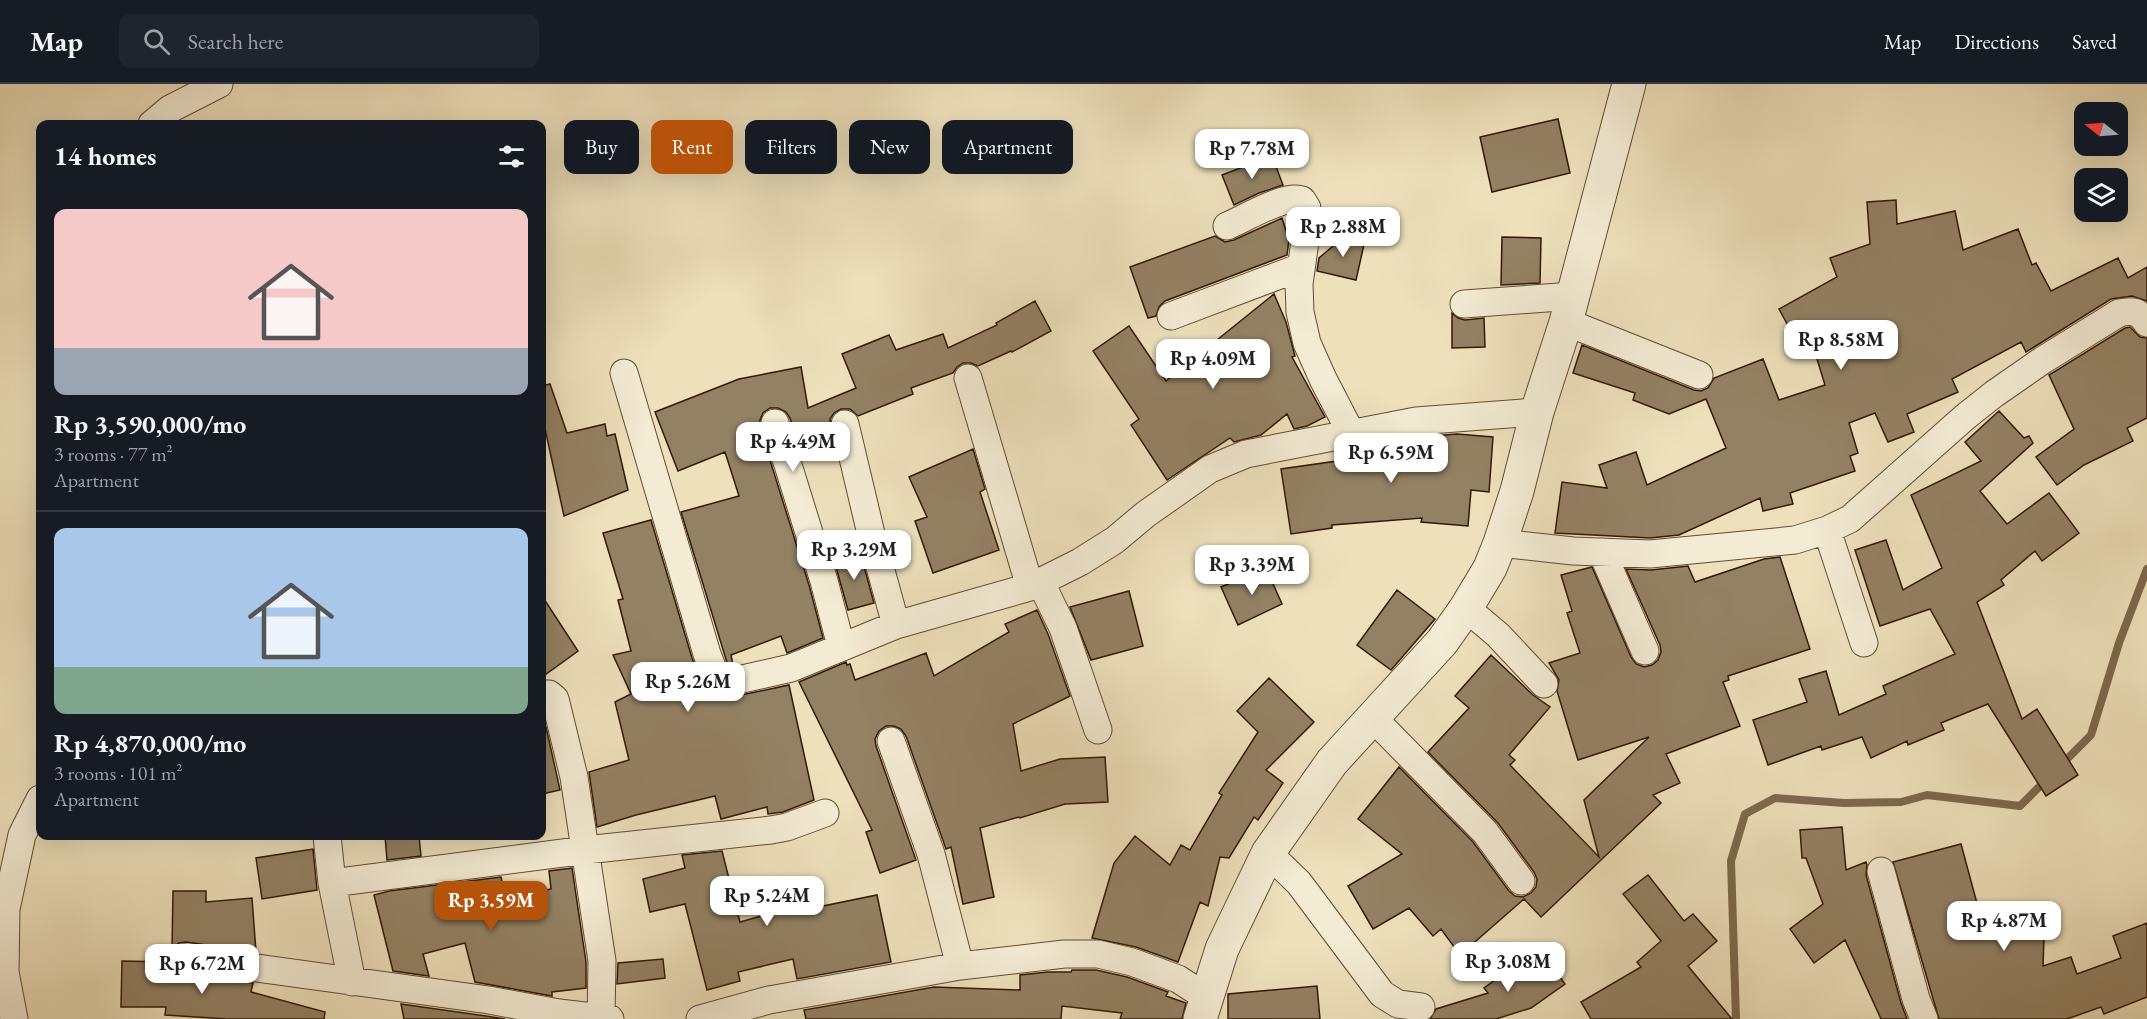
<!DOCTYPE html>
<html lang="en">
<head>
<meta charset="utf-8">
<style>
  body { margin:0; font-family:"EB Garamond",serif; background:#20242c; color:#f1f3f6; height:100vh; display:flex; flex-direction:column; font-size:22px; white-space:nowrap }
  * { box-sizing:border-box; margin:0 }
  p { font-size:20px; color:#9ea1a6 }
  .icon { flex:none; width:33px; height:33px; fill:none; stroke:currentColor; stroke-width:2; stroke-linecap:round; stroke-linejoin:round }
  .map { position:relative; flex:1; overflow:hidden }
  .side { position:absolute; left:36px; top:36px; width:510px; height:720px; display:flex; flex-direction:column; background:#171b24; border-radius:12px; box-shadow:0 6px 24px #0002 }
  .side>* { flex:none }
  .banner { position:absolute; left:564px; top:36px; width:570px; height:54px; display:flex; gap:12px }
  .needle { width:39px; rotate:287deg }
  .controls { position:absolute; left:2074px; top:18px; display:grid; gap:12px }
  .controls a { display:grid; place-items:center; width:54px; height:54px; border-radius:12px; background:#171b24; box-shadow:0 6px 24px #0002; font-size:30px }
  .price { position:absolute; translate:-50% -51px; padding:0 14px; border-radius:12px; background:#fff; color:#222; font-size:20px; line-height:39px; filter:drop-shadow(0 2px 3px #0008) }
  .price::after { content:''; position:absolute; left:50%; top:36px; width:18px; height:14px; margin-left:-9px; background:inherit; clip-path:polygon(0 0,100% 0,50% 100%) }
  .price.active { background:#b45309; color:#fff }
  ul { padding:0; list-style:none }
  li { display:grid; align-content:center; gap:12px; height:318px; padding:0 18px }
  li+li { border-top:2px solid #363941 }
  li span { display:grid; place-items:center; height:186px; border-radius:12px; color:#555 }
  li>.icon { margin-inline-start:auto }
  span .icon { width:108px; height:108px; fill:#fffc; stroke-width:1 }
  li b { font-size:26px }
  h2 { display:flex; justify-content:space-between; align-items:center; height:72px; padding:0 18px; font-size:26px }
  .tag { padding:0 21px; border-radius:12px; background:#171b24; box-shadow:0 6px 24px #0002; font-size:21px; line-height:54px }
  .tag.active { background:#b45309; color:#fff }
  header { display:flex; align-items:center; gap:36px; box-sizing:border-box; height:84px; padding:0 30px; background:#171b24; border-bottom:2px solid #363941 }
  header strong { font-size:28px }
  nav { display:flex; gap:33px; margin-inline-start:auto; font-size:21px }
  .search { width:420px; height:54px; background:#20242c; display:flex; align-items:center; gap:15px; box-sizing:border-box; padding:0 21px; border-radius:12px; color:#9ea1a6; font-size:22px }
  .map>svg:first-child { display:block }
</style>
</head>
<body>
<header>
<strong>Map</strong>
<div class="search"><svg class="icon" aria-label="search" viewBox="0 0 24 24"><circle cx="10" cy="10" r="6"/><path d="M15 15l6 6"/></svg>Search here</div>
<nav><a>Map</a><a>Directions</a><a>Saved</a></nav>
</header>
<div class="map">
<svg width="2147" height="935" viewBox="0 0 2147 935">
  <rect width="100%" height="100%" fill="#ede0bb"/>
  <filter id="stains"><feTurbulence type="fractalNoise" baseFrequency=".00333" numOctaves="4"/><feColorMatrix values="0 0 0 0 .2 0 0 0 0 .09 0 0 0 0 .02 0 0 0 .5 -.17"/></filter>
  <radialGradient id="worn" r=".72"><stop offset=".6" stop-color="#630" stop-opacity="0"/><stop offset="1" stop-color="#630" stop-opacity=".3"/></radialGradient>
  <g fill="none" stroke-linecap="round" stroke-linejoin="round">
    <path stroke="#7c694d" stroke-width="8" d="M 2061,681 L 2091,651 L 2119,559 L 2147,485
      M 1736,935 L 1731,777 L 1745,730 L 1775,714 L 1844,719 L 1901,718 L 1927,711 L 2020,722 L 2048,694"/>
  </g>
  <path fill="#938163" stroke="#321a04" stroke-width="1.5" d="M 1558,35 L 1570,89 L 1492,108 L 1480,53 Z
    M 1272,72 L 1283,101 L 1259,109 L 1234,121 L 1222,91 Z
    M 1896,116 L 1897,140 L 1955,127 L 1963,166 L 2018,145 L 2032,181 L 2036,179 L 2051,207 L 2118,174 L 2128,194 L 2147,183 L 2147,217 L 2132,212 L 2111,215 L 2026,268 L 2021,258 L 1952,295 L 1958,308 L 1907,330 L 1914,348 L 1888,358 L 1875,329 L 1849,339 L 1858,369 L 1850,372 L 1855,387 L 1790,409 L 1793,420 L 1763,427 L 1760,414 L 1679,451 L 1650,454 L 1555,449 L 1562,398 L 1607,404 L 1599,381 L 1636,368 L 1647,401 L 1726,364 L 1706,315 L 1669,330 L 1633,316 L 1635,309 L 1573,289 L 1582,261 L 1694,306 L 1701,307 L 1708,304 L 1714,294 L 1763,275 L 1779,316 L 1825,301 L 1806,239 L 1791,247 L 1779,225 L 1837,193 L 1830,174 L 1870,160 L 1867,118 Z
    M 1282,134 L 1289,156 L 1287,171 L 1165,217 L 1159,223 L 1156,232 L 1148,234 L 1130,183 L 1215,152 L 1225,158 L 1234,156 Z
    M 1346,151 L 1365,156 L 1356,196 L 1317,187 L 1319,174 Z
    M 1502,153 L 1541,154 L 1540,199 L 1501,201 Z
    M 1274,210 L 1286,238 L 1295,272 L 1292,273 L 1325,333 L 1307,342 L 1294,345 L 1287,330 L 1261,351 L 1234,358 L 1230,354 L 1167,396 L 1131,341 L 1139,335 L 1093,267 L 1129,242 L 1166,297 Z
    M 1035,217 L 1051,247 L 1012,268 L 1011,267 L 978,282 L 971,279 L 963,279 L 957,283 L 953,289 L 911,304 L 913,310 L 858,332 L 850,325 L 841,325 L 834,329 L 830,335 L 832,353 L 800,366 L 790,334 L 786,328 L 778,324 L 770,324 L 763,329 L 760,336 L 760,344 L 809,501 L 823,554 L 787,569 L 781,552 L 731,571 L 733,581 L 728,582 L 681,428 L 739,412 L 725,368 L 678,387 L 655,328 L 739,295 L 801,283 L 808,324 L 856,304 L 842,270 L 889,251 L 896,266 L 943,250 L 948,264 L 997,241 L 996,239 Z
    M 1452,229 L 1458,234 L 1465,236 L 1484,234 L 1485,263 L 1452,264 Z
    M 2130,243 L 2140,253 L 2147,254 L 2147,334 L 2127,344 L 2133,357 L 2084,381 L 2057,401 L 2036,373 L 2074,345 L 2049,291 L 2125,244 Z
    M 550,300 L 567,349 L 605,340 L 607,352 L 615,350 L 628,406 L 564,432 L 542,331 L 542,302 Z
    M 1999,327 L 2024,354 L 2029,352 L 2033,359 L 1980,407 L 2007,440 L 2049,409 L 2079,449 L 2042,477 L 2035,467 L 2001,496 L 2004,501 L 1977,518 L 2022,635 L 2037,625 L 2078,691 L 2046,712 L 1988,620 L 1941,639 L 1944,646 L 1908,661 L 1907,657 L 1871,674 L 1862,653 L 1822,666 L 1821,662 L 1768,681 L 1753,636 L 1807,618 L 1799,595 L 1826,587 L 1839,631 L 1886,610 L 1883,602 L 1955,570 L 1930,525 L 1880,542 L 1855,466 L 1886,456 L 1903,506 L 1942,484 L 1911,411 L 1981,377 L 1965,358 Z
    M 1457,350 L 1493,353 L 1489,408 L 1471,406 L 1468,442 L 1421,438 L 1422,434 L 1332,441 L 1332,444 L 1291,450 L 1281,385 L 1351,375 L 1350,366 L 1418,353 Z
    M 973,365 L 985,405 L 980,408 L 999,466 L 933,489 L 915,437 L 927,433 L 909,393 Z
    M 651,436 L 692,574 L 703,602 L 708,609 L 727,614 L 789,601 L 814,716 L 783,728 L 768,730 L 767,723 L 721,735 L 715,712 L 636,731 L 597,743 L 589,688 L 629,676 L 615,618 L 631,610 L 613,571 L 631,567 L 618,516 L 623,515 L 603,449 Z
    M 860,468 L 874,519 L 848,526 L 834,476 Z
    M 1780,473 L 1810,565 L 1728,592 L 1729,596 L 1723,598 L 1740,642 L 1666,670 L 1680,699 L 1653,711 L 1661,719 L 1541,833 L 1524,815 L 1460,871 L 1441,845 L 1433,852 L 1409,824 L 1373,845 L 1348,802 L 1402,770 L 1358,735 L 1399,683 L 1473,758 L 1509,807 L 1515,812 L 1523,813 L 1531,809 L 1536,803 L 1537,795 L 1534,788 L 1498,739 L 1428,668 L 1469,624 L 1455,612 L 1491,571 L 1533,611 L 1550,623 L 1509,671 L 1515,676 L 1510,681 L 1599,773 L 1584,716 L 1649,653 L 1578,676 L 1557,607 L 1559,596 L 1549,579 L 1580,569 L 1567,529 L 1572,527 L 1561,491 L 1592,483 L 1631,573 L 1636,580 L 1644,583 L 1652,581 L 1658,576 L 1661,568 L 1660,561 L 1626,485 L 1651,486 L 1688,482 L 1695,498 L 1764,475 Z
    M 1266,484 L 1282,520 L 1238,541 L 1221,503 Z
    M 1397,506 L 1435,535 L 1391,586 L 1357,561 Z
    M 1129,507 L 1143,562 L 1091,576 L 1070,523 Z
    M 542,512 L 578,567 L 542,593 Z
    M 1037,526 L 1048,550 L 1070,612 L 1013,640 L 1021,687 L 1060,675 L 1105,673 L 1108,718 L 1065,720 L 1020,734 L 1019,733 L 980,744 L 994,813 L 963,820 L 951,763 L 946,765 L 906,652 L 901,645 L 894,642 L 886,642 L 879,647 L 875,655 L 876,662 L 916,776 L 880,789 L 866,748 L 872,746 L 799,598 L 846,578 L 847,581 L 850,580 L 855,596 L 926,569 L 934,592 L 1009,548 L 1005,540 Z
    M 1269,594 L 1314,638 L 1266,686 L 1283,699 L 1258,736 L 1254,733 L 1229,774 L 1220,773 L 1208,822 L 1200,818 L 1178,878 L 1136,863 L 1092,854 L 1114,779 L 1135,752 L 1170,781 L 1181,761 L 1190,766 L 1222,711 L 1219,709 L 1258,648 L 1237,627 Z
    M 542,643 L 546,643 L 560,706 L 542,710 Z
    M 1842,743 L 1846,786 L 1866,778 L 1867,781 L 1866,791 L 1901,919 L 1907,935 L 1881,935 L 1845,856 L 1814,879 L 1790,845 L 1823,820 L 1806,774 L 1802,774 L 1800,746 Z
    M 385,752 L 419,752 L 421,772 L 387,776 Z
    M 1961,760 L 1978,823 L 2045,825 L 2043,882 L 2071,873 L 2077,890 L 2121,874 L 2113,852 L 2147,839 L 2147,913 L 2104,930 L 2101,923 L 2067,935 L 1939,935 L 1893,778 Z
    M 313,765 L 317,806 L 262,815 L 256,774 Z
    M 722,767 L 740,838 L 812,818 L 813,824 L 877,811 L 891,878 L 797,895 L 793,875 L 738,888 L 740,897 L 707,906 L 685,820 L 650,828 L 643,795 L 685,784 L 682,771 Z
    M 572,784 L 586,878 L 586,904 L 552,908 L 552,912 L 475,898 L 465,859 L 423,870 L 429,892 L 393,887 L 374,811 L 389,807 L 501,793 L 506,814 L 551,805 L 549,787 Z
    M 1648,791 L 1684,837 L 1693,830 L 1717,857 L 1688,882 L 1732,935 L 1591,935 L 1581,918 L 1641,883 L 1637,878 L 1661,857 L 1623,810 Z
    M 173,807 L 206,807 L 206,818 L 252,814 L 256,868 L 186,858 L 179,859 L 172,864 Z
    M 1544,870 L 1565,900 L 1531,924 L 1496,935 L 1430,935 L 1436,925 L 1488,909 L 1484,904 L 1522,877 L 1527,883 Z
    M 663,875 L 665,894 L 617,900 L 618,879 Z
    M 122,877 L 169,878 L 174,886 L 182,890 L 253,899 L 251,908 L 325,928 L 324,935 L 227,935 L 165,931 L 166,923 L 121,923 Z
    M 1072,886 L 1096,886 L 1127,893 L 1168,908 L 1166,912 L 1186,919 L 1182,935 L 1120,935 L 1122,929 L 1062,922 L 1061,935 L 806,935 L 804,926 L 934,903 L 1020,906 L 1020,891 L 1048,888 L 1071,888 Z
    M 1317,902 L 1320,935 L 1228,935 L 1228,910 Z
    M 401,920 L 486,932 L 505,935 L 404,935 Z"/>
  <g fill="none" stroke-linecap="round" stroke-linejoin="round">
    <defs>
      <path id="minor" d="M 152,40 L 170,25 L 219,0
        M 1227,142 C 1246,134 1284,110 1302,116 L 1307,124 L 1307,143 L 1299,200 L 1300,228 L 1307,259 L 1323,295 L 1351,349
        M 1464,220 L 1573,212
        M 1171,232 L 1301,183
        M 1566,238 L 1699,291
        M 624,289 L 707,570 L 717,596 L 729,598 L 791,584 L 896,541 L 1030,503 L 1080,478 L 1115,456 L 1146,430 L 1210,385 L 1246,370 L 1416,337 L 1537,328
        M 968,294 L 1030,503
        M 775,339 L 824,497 L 841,562
        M 845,340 L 872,454 L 896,541
        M 1827,446 L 1864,559
        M 1500,459 L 1573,467 L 1650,470 L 1795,456 L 1827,446 L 1850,435 L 1965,333 L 1994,310 L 2043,276 L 2119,229 C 2133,226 2139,227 2147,239
        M 1602,468 L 1645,567
        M 1041,499 L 1063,544 L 1098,646
        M 1466,524 L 1498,551 L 1544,600
        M 542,610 L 549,610 L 555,615 L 574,693 L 602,877 L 601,934
        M 1373,634 L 1485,748 L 1521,797
        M 891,657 L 931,770 L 960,882
        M 327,752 L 332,799 L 586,766 L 771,746 L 787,743 L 825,729
        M 1268,769 L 1299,799 L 1382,910 L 1398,920 L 1421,923
        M 1881,787 L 1916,915 L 1924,935
        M 332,799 L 352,898
        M 184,874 L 489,916 L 559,929 L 610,935
        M 14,935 L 5,888 L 6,825 L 22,751 L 40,715
        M 700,935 L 769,916 L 960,882 L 1064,870 L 1098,870 L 1132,878 L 1178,895 L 1206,913"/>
      <path id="tertiary" d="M 1200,935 L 1222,865 L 1268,769 L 1332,678 L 1442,558 L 1466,524 L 1490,484 L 1500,459 L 1517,407 L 1537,328 L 1566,238 L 1629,0"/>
    </defs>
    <use href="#minor" stroke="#614c32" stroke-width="29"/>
    <use href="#tertiary" stroke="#614c32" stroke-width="35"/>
    <use href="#minor" stroke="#f3ebd3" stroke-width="27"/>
    <use href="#tertiary" stroke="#f3ebd3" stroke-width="33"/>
  </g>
  <rect width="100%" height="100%" filter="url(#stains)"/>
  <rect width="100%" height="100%" fill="url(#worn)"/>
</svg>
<div class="controls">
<a><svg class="needle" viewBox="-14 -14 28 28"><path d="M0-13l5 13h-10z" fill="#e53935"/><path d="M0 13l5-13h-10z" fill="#9ea1a6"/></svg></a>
<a><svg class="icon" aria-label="layers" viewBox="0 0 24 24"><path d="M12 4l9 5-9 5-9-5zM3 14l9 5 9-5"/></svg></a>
</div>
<b class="price" style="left:1252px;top:96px">Rp 7.78M</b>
<b class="price" style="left:1343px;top:174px">Rp 2.88M</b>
<b class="price" style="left:1841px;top:287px">Rp 8.58M</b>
<b class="price" style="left:1213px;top:306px">Rp 4.09M</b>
<b class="price" style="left:793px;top:389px">Rp 4.49M</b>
<b class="price" style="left:1391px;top:400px">Rp 6.59M</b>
<b class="price" style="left:854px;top:497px">Rp 3.29M</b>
<b class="price" style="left:1252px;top:512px">Rp 3.39M</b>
<b class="price" style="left:688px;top:629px">Rp 5.26M</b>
<b class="price" style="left:767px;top:843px">Rp 5.24M</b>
<b class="price active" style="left:491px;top:848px">Rp 3.59M</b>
<b class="price" style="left:2004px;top:868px">Rp 4.87M</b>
<b class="price" style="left:1508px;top:909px">Rp 3.08M</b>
<b class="price" style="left:202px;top:911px">Rp 6.72M</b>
<div class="banner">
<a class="tag">Buy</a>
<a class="tag active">Rent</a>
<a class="tag">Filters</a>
<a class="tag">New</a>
<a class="tag">Apartment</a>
</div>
<section class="side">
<h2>14 homes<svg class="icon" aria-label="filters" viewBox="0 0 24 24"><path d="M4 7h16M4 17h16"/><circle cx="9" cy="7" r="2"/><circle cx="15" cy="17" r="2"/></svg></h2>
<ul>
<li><span style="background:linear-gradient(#f6c9c9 75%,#9aa5b1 0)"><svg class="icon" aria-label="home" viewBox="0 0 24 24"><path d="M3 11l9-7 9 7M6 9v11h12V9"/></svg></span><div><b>Rp 3,590,000/mo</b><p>3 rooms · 77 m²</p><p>Apartment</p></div></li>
<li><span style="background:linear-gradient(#a9c7e8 75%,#7fa58c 0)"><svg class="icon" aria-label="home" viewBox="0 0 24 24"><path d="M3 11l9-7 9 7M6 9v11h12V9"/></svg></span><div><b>Rp 4,870,000/mo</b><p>3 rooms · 101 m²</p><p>Apartment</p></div></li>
</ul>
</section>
</div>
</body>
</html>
